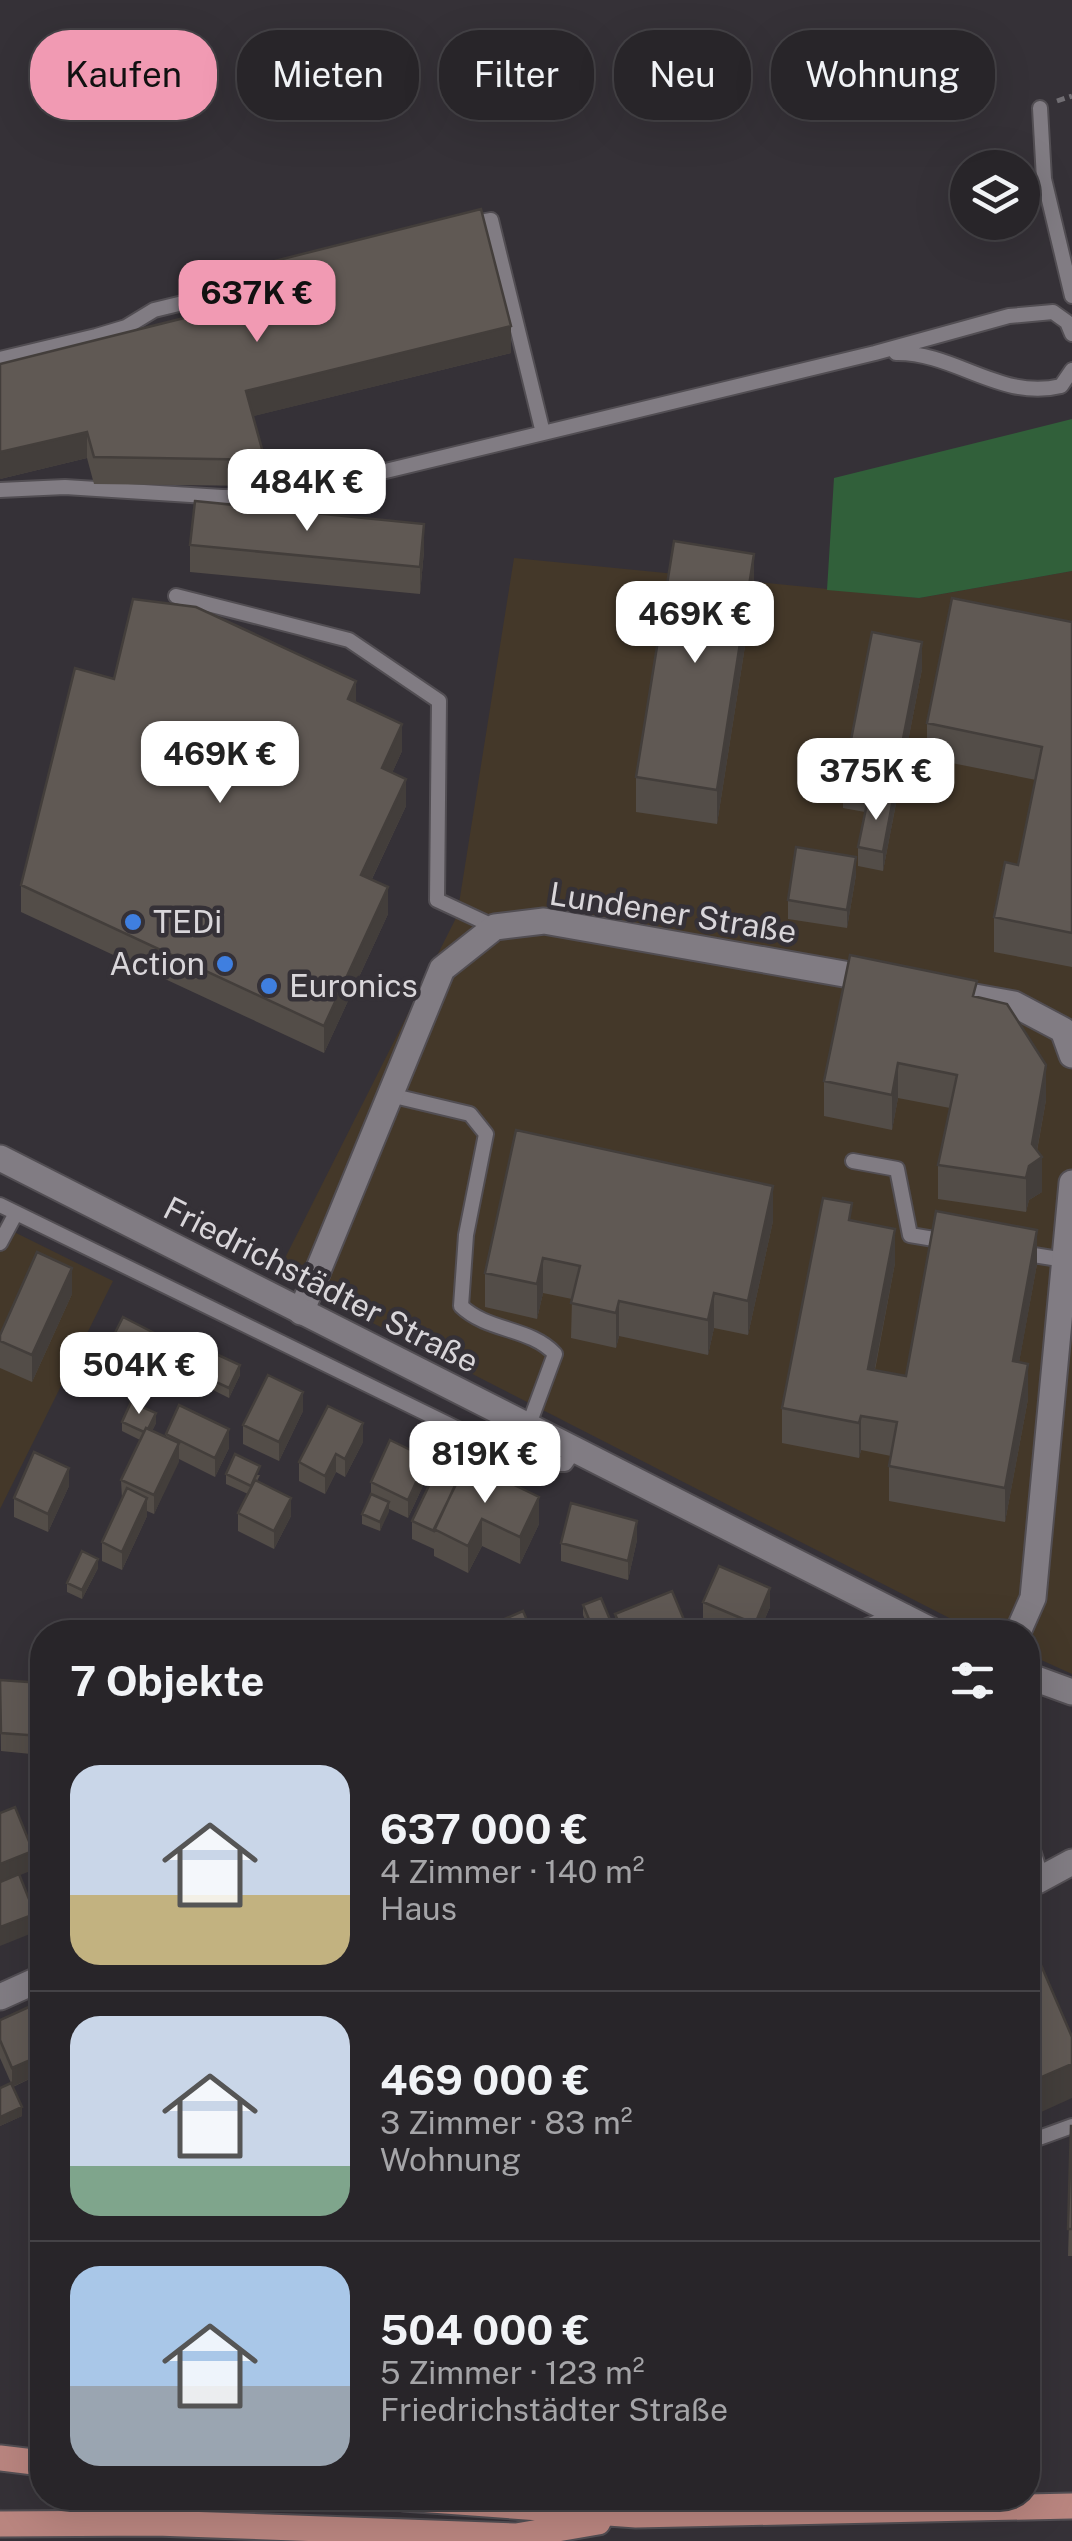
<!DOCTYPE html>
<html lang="de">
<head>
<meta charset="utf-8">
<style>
  body { margin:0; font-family:"Public Sans",sans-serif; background:#343135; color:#f1f3f6; height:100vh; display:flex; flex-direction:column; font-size:38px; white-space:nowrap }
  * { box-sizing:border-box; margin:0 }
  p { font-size:32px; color:#a5a5a8 }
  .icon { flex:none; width:55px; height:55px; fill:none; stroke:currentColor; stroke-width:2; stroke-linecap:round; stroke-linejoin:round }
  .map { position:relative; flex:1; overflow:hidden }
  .sheet { position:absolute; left:30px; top:1620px; width:1010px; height:890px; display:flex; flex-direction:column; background:#282529; border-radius:40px; box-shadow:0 10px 40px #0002,0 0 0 2px #444246 }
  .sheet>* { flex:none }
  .guide { position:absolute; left:30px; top:30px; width:1012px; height:90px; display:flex; gap:20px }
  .tools { position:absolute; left:950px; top:150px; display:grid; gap:20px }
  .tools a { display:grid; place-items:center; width:90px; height:90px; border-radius:50%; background:#282529; box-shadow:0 10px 40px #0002,0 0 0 2px #444246; font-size:50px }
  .price { position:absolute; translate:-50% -85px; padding:0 22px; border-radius:20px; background:#fff; color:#222; font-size:32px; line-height:65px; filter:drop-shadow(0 2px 5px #0008) }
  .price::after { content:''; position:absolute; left:50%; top:60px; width:30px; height:22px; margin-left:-15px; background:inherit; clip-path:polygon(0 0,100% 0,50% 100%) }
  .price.selected { background:#f19ab3; color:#111 }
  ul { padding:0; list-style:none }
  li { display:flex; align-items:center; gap:30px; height:250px; padding:0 40px }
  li+li { border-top:2px solid #444246 }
  li span { display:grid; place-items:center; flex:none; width:280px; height:200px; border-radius:30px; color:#555 }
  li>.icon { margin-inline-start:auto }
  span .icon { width:120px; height:120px; fill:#fffc; stroke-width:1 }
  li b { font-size:42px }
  h2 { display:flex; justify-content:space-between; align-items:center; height:120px; padding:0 40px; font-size:42px }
  .chip { padding:0 35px; border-radius:40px; background:#282529; box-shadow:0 10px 40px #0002,0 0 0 2px #444246; font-size:35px; line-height:90px }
  .chip.selected { background:#f19ab3; color:#111 }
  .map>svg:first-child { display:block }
</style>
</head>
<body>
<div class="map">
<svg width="1072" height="2541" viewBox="0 0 1072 2541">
  <rect width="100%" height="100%" fill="#353137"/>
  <path fill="#443829" d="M 514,558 L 919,598 L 1072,571 L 1072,1674 L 1028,1654 L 1028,1632 L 980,1632 L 965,1626 L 277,1274 L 457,916 Z
    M 0,1225 L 113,1281 L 0,1509 Z"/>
  <path fill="#31603a" d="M 1072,419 L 1072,571 L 919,598 L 827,590 L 834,478 Z"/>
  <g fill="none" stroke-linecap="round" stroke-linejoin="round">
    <defs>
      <path id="service" d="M 1040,108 L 1044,179 L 1072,296
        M 470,224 L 491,220 L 543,433
        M 896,353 C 955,352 1001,401 1061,386 L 1072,370
        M 0,359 L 96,336 L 126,327 L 154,310 L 228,292
        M 0,490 L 65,487 L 222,497 L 282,496 L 875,353 L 1009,316 L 1053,312 L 1067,322 L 1072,334
        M 176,596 L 349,640 L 439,701 L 437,900 L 495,927
        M 390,1095 L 470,1114 L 486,1134 L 466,1235 L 461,1306 C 488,1332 530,1327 555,1354 L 528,1427
        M 853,1161 L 897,1169 L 910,1235 L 946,1241
        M 0,1205 L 503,1451 L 544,1464 L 565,1464 L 575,1450
        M 0,1243 L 16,1213
        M 1021,1253 L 1065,1260
        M 1028,2142 L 1072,2126"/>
      <path id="minor" d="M 947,992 L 1014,1004 L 1063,1030 L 1072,1055
        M 301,1312 L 442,969 L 495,927 L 544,921 L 878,980
        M 867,1632 L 904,1617
        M 1018,1632 L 1033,1598 L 1072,1183
        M 1028,1853 L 1037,1881 L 1072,1862
        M 0,1997 L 42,1978"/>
      <path id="tertiary" d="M 0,1158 L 934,1632
        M 1028,1676 L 1072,1692"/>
      <path id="primary" d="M 0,2458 L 42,2463
        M 404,2498 L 636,2515 L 1072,2506
        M 0,2524 L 156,2523 L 516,2536 L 598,2522"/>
    </defs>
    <use href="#service" stroke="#524e53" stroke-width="18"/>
    <use href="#minor" stroke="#524e53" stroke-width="29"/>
    <use href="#tertiary" stroke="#524e53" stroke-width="29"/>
    <use href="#primary" stroke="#524e53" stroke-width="29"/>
    <path stroke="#716e73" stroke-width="5" stroke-dasharray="8 5" stroke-linecap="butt" d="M 1057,101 L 1072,96"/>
    <use href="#service" stroke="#817c83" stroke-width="14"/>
    <use href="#minor" stroke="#817c83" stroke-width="25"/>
    <use href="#tertiary" stroke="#817c83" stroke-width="25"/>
    <use href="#primary" stroke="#b9857f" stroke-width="25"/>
  </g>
  <path fill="#534d48" d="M 215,276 L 511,353 L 253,416 L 265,460 L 265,486 L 94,484 L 87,458 L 0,479 L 217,310 L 215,303 Z
    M 190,545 L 424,551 L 420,594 L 190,572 Z
    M 754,589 L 717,824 L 636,812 L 636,777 Z
    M 1072,622 L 1072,967 L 994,952 L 994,917 L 1018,865 L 1036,780 L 927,758 L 927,723 Z
    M 922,669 L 883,871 L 858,866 L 858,847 L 865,812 L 843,808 L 843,781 Z
    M 114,679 L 356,703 L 402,751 L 392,773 L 406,806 L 372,879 L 388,914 L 324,1053 L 21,912 L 21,885 Z
    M 856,875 L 847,928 L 788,919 L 788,900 Z
    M 977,997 L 1046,1100 L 1037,1151 L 1042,1192 L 1029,1200 L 1026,1212 L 938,1199 L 938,1165 L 950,1108 L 898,1098 L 892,1130 L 824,1116 L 824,1081 Z
    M 516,1130 L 773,1221 L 748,1335 L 714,1328 L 708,1355 L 619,1336 L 616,1348 L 571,1338 L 572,1299 L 543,1293 L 537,1319 L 485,1307 L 485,1273 Z
    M 852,1220 L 895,1263 L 875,1370 L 906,1376 L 1037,1264 L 1019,1362 L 1028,1399 L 1005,1522 L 889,1501 L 889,1466 L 891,1456 L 861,1450 L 859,1458 L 782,1443 L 782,1408 Z
    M 72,1294 L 32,1382 L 0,1368 L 0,1335 Z
    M 162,1355 L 142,1395 L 103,1375 L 103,1357 Z
    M 240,1375 L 229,1398 L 205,1386 L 205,1377 Z
    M 303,1411 L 279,1461 L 243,1444 L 243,1425 Z
    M 122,1422 L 156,1423 L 152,1431 L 166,1437 L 166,1434 L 229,1448 L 215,1477 L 179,1459 L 154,1514 L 147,1511 L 147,1516 L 122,1570 L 102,1561 L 102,1542 L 122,1499 L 121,1480 L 140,1440 L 122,1431 Z
    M 363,1442 L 345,1477 L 336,1472 L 325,1494 L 299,1481 L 299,1462 Z
    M 436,1471 L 539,1524 L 520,1564 L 482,1546 L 468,1573 L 434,1556 L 434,1549 L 412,1539 L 412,1521 Z
    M 226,1474 L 260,1475 L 257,1481 L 291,1516 L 274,1549 L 238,1531 L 238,1513 L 248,1494 L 226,1484 Z
    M 427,1477 L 408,1518 L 389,1509 L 380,1531 L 362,1524 L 362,1514 L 371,1496 L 371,1482 Z
    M 69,1486 L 48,1532 L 14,1517 L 14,1498 Z
    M 637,1540 L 628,1580 L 561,1561 L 561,1543 Z
    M 98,1568 L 82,1599 L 67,1592 L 67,1583 Z
    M 703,1602 L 770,1607 L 759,1632 L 731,1632 L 703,1621 Z
    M 583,1605 L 611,1631 L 590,1632 L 583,1615 Z
    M 615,1614 L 689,1632 L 615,1632 Z
    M 0,1680 L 42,1683 L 41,1755 L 1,1751 Z
    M 0,2020 L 42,2073 L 13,2087 L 22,2116 L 0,2126 L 0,2088 L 11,2083 L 0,2058 Z
    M 1072,2126 L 1072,2256 L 1068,2256 Z"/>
  <path fill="#433e3b" d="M 511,326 L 511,353 L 246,418 L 246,391 Z
    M 87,432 L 87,458 L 0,479 L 0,452 Z
    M 424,524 L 424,551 L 420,594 L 420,567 Z
    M 754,554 L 754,589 L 717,824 L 717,790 Z
    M 922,642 L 922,669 L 883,871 L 883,852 L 893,799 L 893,790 Z
    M 356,681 L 356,708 L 348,699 Z
    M 402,724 L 402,751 L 382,795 L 382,768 Z
    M 406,779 L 406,806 L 361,902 L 361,875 Z
    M 856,857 L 856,875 L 847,928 L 847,910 Z
    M 388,887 L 388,914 L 324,1053 L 324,1026 Z
    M 898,1063 L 898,1098 L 892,1130 L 892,1095 Z
    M 1046,1065 L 1046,1100 L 1035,1161 L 1042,1157 L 1042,1192 L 1029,1200 L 1026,1212 L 1026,1178 Z
    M 773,1186 L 773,1221 L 748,1335 L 748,1301 Z
    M 895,1229 L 895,1263 L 868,1404 L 868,1369 Z
    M 1037,1230 L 1037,1264 L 1013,1396 L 1013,1361 Z
    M 543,1258 L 543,1293 L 537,1319 L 537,1284 Z
    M 72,1268 L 72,1294 L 32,1382 L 32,1355 Z
    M 714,1293 L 714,1328 L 708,1355 L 708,1320 Z
    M 619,1301 L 619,1336 L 616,1348 L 616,1313 Z
    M 162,1337 L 162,1355 L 142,1395 L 142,1376 Z
    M 1028,1364 L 1028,1399 L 1005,1522 L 1005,1488 Z
    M 240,1365 L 240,1375 L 229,1398 L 229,1388 Z
    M 303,1392 L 303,1411 L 279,1461 L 279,1442 Z
    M 156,1413 L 156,1423 L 146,1443 L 146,1433 Z
    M 861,1416 L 861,1450 L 859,1458 L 859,1423 Z
    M 363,1423 L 363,1442 L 345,1477 L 345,1459 Z
    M 229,1429 L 229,1448 L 215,1477 L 215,1458 Z
    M 179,1443 L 179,1462 L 154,1514 L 154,1495 Z
    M 336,1454 L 336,1472 L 325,1494 L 325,1476 Z
    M 427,1458 L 427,1477 L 408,1518 L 408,1500 Z
    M 69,1468 L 69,1486 L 48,1532 L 48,1514 Z
    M 539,1497 L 539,1524 L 520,1564 L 520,1537 Z
    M 147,1498 L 147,1516 L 122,1570 L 122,1552 Z
    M 291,1498 L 291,1516 L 274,1549 L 274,1531 Z
    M 389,1502 L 389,1512 L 380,1531 L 380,1522 Z
    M 482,1519 L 482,1546 L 468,1573 L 468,1546 Z
    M 637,1521 L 637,1540 L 628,1580 L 628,1561 Z
    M 98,1559 L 98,1568 L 82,1599 L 82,1590 Z
    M 770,1588 L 770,1607 L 759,1632 L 755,1632 L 755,1624 Z
    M 611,1622 L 611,1631 L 593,1632 L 593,1629 Z
    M 33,1851 L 33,1870 L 0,1883 L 0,1864 Z
    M 35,1914 L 35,1932 L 0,1946 L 0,1927 Z
    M 42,2055 L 42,2073 L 12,2087 L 12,2068 Z
    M 1072,2064 L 1072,2098 L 1028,2118 L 1028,2083 Z
    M 22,2107 L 22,2116 L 0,2126 L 0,2117 Z"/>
  <path fill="#605954" stroke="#433e3b" stroke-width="2.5" d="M 481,209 L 511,326 L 246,391 L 265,460 L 94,457 L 87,432 L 0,452 L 0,364 L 224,308 L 215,276 Z
    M 195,501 L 424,524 L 420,567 L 190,545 Z
    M 674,541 L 754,554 L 717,790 L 636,777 Z
    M 952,598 L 1072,622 L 1072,933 L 994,917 L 1005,862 L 1018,865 L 1042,747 L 927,723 Z
    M 133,599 L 196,607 L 356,681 L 348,699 L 402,724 L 382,768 L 406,779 L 361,875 L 388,887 L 324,1026 L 21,885 L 75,668 L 114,679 Z
    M 872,632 L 922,642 L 893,790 L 843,781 Z
    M 869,794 L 893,799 L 883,852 L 858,847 Z
    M 796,847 L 856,857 L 847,910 L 788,900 Z
    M 850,955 L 977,981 L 973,996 L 1007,1004 L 1046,1065 L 1032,1144 L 1042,1157 L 1029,1166 L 1026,1178 L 938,1165 L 957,1075 L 898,1063 L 892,1095 L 824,1081 Z
    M 516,1130 L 773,1186 L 748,1301 L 714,1293 L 708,1320 L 619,1301 L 616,1313 L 571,1303 L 580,1266 L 543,1258 L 537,1284 L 485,1273 Z
    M 823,1198 L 852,1203 L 849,1220 L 895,1229 L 868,1369 L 906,1376 L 936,1211 L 1037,1230 L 1013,1361 L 1028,1364 L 1005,1488 L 889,1466 L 897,1422 L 861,1416 L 859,1423 L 782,1408 Z
    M 37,1252 L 72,1268 L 32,1355 L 0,1341 L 0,1335 Z
    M 123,1317 L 162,1337 L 142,1376 L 103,1357 Z
    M 216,1354 L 240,1365 L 229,1388 L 205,1377 Z
    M 268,1375 L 303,1392 L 279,1442 L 243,1425 Z
    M 131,1402 L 156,1413 L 148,1429 L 146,1428 L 144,1432 L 122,1422 Z
    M 179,1405 L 229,1429 L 215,1458 L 166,1434 Z
    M 328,1406 L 363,1423 L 345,1459 L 336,1454 L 325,1476 L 299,1462 Z
    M 146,1428 L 179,1443 L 154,1495 L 121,1480 Z
    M 390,1440 L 427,1458 L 408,1500 L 371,1482 Z
    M 34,1452 L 69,1468 L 48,1514 L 14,1498 Z
    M 235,1454 L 260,1466 L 251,1486 L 226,1474 Z
    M 467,1462 L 539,1497 L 520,1537 L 482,1519 L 468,1546 L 434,1529 Z
    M 436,1471 L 457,1481 L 434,1531 L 412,1521 Z
    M 255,1480 L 291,1498 L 274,1531 L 238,1513 Z
    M 127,1488 L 147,1498 L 122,1552 L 102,1542 Z
    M 371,1494 L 389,1502 L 380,1522 L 362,1514 Z
    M 571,1503 L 637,1521 L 628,1561 L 561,1543 Z
    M 82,1551 L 98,1559 L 82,1590 L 67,1583 Z
    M 719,1566 L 770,1588 L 755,1624 L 703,1602 Z
    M 672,1591 L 689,1632 L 623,1632 L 615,1614 Z
    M 601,1598 L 611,1622 L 593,1629 L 583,1605 Z
    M 523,1611 L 532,1632 L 505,1632 L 500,1621 Z
    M 247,1625 L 250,1632 L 227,1632 Z
    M 0,1680 L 42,1683 L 41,1736 L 1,1733 Z
    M 15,1807 L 33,1851 L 0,1864 L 0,1813 Z
    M 19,1874 L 35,1914 L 0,1927 L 0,1882 Z
    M 1028,1935 L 1072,2037 L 1072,2064 L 1028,2083 Z
    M 31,2006 L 42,2032 L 42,2055 L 12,2068 L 0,2040 L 0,2020 Z
    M 11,2083 L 22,2107 L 0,2117 L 0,2088 Z
    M 1071,2126 L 1072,2126 L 1072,2229 L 1068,2229 Z"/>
  <g fill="#3f7fe0" stroke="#353137" stroke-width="4">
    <circle cx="133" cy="922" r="10"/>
    <circle cx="225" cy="964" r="10"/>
    <circle cx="269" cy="986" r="10"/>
  </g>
  <g text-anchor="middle" stroke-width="9" stroke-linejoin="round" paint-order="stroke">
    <g font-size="32" fill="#d9d6da" stroke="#353137">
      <text transform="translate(673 913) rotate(9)" y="11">Lundener Straße</text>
      <text transform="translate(321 1285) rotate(27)" y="11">Friedrichstädter Straße</text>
    </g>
    <g font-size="32" fill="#d9d6da" stroke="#353137" text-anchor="start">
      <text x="153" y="933">TEDi</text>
      <text x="205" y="975" text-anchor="end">Action</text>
      <text x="289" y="997">Euronics</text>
    </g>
  </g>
</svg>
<div class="tools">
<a><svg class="icon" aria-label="layers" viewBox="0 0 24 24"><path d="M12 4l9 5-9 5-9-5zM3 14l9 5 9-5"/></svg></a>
</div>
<b class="price selected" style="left:257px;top:345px">637K €</b>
<b class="price" style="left:307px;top:534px">484K €</b>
<b class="price" style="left:695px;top:666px">469K €</b>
<b class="price" style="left:220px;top:806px">469K €</b>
<b class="price" style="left:876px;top:823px">375K €</b>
<b class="price" style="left:139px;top:1417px">504K €</b>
<b class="price" style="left:485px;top:1506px">819K €</b>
<div class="guide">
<a class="chip selected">Kaufen</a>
<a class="chip">Mieten</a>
<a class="chip">Filter</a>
<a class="chip">Neu</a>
<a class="chip">Wohnung</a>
</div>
<section class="sheet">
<h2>7 Objekte<svg class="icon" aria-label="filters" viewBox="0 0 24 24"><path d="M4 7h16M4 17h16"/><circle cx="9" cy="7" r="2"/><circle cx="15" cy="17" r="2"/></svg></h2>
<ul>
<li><span style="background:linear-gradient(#c9d6e8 65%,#c2b280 0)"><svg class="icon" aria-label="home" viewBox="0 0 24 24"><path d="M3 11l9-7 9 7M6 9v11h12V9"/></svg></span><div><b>637 000 €</b><p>4 Zimmer · 140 m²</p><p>Haus</p></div></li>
<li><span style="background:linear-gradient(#c9d6e8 75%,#7fa58c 0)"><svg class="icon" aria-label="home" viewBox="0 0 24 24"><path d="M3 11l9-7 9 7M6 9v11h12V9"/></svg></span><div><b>469 000 €</b><p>3 Zimmer · 83 m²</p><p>Wohnung</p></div></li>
<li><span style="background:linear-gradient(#a9c7e8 60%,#9aa5b1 0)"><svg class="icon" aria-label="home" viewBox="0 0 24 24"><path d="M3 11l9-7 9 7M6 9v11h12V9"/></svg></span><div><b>504 000 €</b><p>5 Zimmer · 123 m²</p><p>Friedrichstädter Straße</p></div></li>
</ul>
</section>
</div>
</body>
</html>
